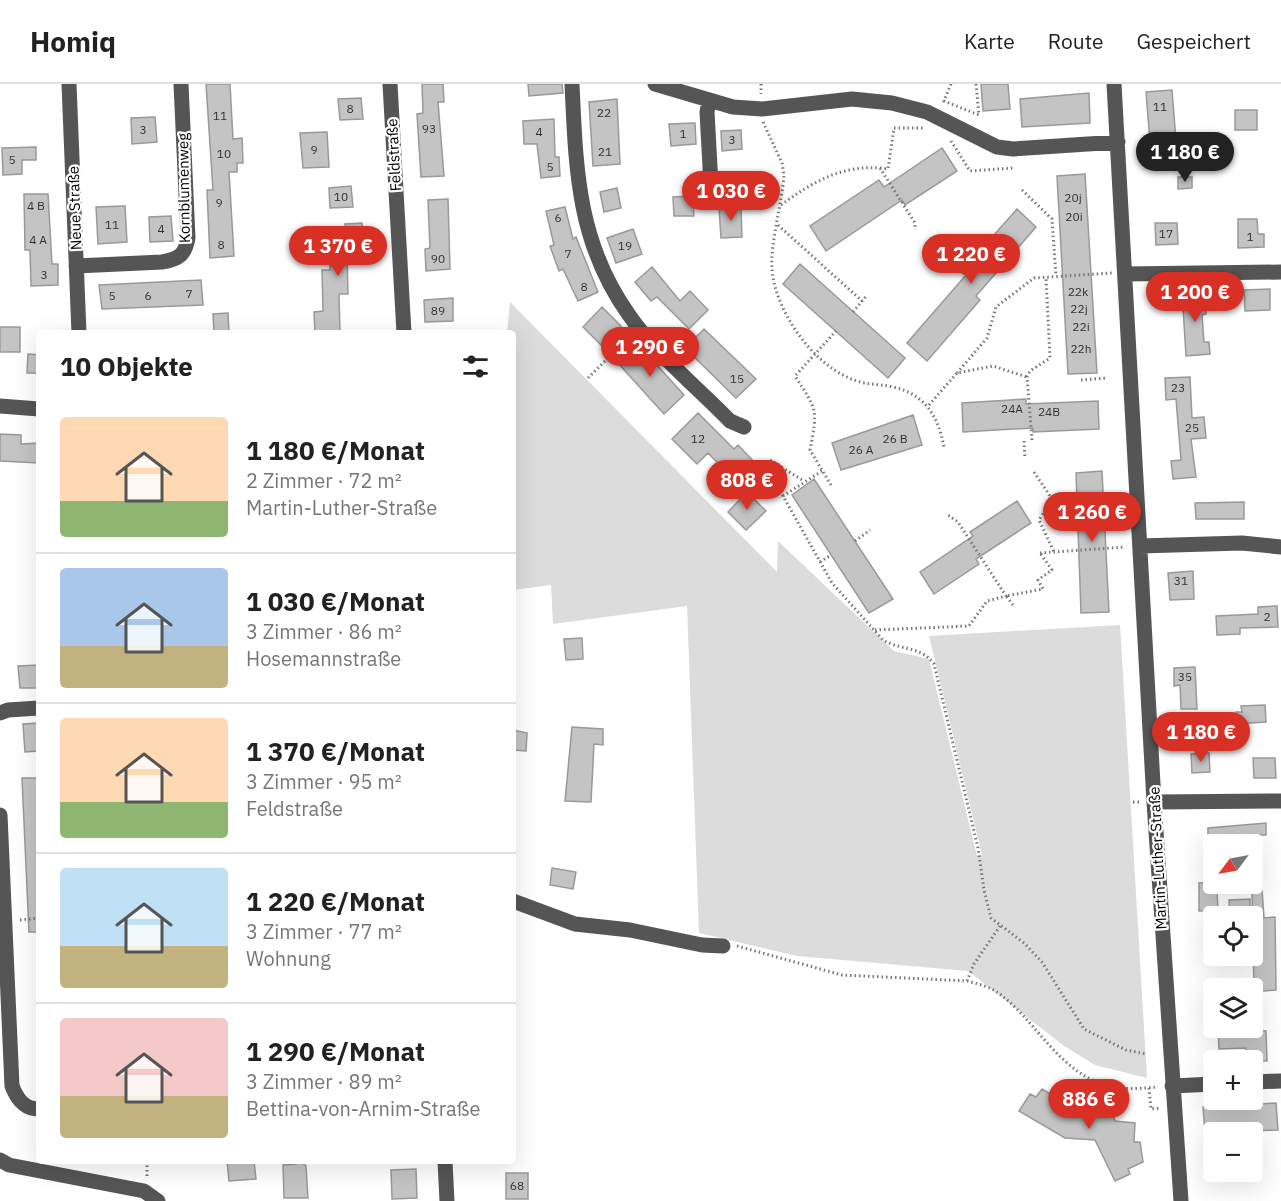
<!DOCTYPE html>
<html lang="de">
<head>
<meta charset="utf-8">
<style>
  body { margin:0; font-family:"IBM Plex Sans",sans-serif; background:#f6f6f6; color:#222; height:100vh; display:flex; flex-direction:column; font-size:22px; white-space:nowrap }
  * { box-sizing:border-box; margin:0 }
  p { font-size:20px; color:#767676 }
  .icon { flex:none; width:33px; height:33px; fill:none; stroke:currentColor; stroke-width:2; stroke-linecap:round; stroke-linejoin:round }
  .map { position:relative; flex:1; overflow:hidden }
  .drawer { position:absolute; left:36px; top:246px; width:480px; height:834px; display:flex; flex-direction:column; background:#fff; border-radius:6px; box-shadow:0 6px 24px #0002 }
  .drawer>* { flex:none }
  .needle { width:39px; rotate:238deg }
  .controls { position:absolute; left:1203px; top:750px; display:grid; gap:12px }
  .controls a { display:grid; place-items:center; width:60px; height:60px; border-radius:6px; background:#fff; box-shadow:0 6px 24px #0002; font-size:30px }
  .price { position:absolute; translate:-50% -51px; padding:0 14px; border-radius:21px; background:#d93025; color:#fff; font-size:20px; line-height:39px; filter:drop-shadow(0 2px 3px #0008) }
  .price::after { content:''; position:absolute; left:50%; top:36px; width:18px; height:14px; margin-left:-9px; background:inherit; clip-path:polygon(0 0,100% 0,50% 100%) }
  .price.selected { background:#222; color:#fff }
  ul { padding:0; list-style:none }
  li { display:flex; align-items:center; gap:18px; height:150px; padding:0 24px }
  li+li { border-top:2px solid #e0e0e0 }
  li span { display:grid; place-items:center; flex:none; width:168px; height:120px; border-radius:6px; color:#555 }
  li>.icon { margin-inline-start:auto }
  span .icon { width:72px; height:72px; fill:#fffc; stroke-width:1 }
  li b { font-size:26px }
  h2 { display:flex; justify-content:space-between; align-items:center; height:72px; padding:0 24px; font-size:26px }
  header { display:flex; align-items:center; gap:36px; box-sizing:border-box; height:84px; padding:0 30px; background:#fff; border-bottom:2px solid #e0e0e0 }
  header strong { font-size:28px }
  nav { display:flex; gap:33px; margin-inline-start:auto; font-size:21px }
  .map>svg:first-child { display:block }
</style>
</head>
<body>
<header>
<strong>Homiq</strong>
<nav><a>Karte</a><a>Route</a><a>Gespeichert</a></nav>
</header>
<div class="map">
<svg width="1281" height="1117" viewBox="0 0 1281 1117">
  <rect width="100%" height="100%" fill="#fff"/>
  <path fill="#dcdcdc" d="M 510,218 L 777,488 L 778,457 L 894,567 L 929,575 L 977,772 L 982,771 L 929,552 L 1120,541 L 1147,994 L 1095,981 L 1064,962 L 968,887 L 797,872 L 699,849 L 687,522 L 553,540 L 551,501 L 513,506 L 513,249 L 507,249 Z"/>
  <path fill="#c4c4c4" stroke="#999" stroke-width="1.5" d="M 206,0 L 230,0 L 233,55 L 242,54 L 243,79 L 237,79 L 237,88 L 229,88 L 234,172 L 210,174 L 207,106 L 213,106 Z
    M 422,0 L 443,0 L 444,18 L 438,18 L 444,92 L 421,93 L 417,30 L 423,29 Z
    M 528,0 L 562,0 L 563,9 L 529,12 Z
    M 981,0 L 1008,0 L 1010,25 L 983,27 Z
    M 1172,6 L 1178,82 L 1152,83 L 1146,8 Z
    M 1089,9 L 1090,39 L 1022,43 L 1020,15 Z
    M 361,14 L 363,35 L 340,36 L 338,15 Z
    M 617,15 L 620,80 L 593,82 L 589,18 Z
    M 1235,26 L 1257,26 L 1257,46 L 1235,46 Z
    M 155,33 L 157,58 L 132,60 L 131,34 Z
    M 554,35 L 555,73 L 559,73 L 560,92 L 541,94 L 537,60 L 524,60 L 523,37 Z
    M 695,39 L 696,60 L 671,62 L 669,40 Z
    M 741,46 L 742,65 L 722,67 L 721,47 Z
    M 327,48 L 329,83 L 303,84 L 300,49 Z
    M 36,63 L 36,76 L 22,76 L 22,90 L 3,91 L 2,64 Z
    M 942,64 L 957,87 L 905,121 L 902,116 L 826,167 L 810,142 L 879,96 L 884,103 Z
    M 1085,90 L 1097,289 L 1068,290 L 1057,92 Z
    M 1178,93 L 1192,93 L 1192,104 L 1178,105 Z
    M 351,102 L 353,123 L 330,124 L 329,104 Z
    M 617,104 L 621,124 L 604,128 L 600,108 Z
    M 24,110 L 48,110 L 52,180 L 58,180 L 58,201 L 31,202 L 30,166 L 25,166 Z
    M 693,112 L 694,132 L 674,132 L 673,113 Z
    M 448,115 L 450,185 L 426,187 L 425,165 L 430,164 L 428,116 Z
    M 125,122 L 127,158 L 98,160 L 96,123 Z
    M 565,123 L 573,155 L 576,153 L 598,208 L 578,217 L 563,185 L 559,187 L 550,162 L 554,161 L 546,127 Z
    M 741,123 L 742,153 L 721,154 L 719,124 Z
    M 1017,125 L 1036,143 L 976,212 L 980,216 L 927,277 L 907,259 L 966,191 L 961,188 Z
    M 171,132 L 173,157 L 150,158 L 149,133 Z
    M 1238,135 L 1257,135 L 1258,150 L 1264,150 L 1264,163 L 1238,164 Z
    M 362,139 L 364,170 L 347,171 L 348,210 L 339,210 L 340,249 L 315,249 L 314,228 L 323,227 L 322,186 L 330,186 L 328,153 L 346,152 L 345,140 Z
    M 1155,139 L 1177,139 L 1178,160 L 1156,161 Z
    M 633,145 L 642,170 L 616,179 L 607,154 Z
    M 800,180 L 905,274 L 888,294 L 783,200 Z
    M 652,183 L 680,217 L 690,207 L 708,226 L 689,245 L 657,213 L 651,217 L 635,198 Z
    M 201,196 L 203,221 L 102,225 L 99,201 Z
    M 1270,205 L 1270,226 L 1245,227 L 1244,206 Z
    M 1205,206 L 1206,230 L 1202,231 L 1204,258 L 1209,258 L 1210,270 L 1186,272 L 1182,207 Z
    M 453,214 L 453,237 L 425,238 L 424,216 Z
    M 602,223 L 621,242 L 601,261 L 583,243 Z
    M 228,229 L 229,249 L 214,249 L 213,230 Z
    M 0,243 L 20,243 L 20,268 L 0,268 Z
    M 704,245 L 756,295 L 736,314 L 685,264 Z
    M 637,259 L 684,311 L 664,330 L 617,278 Z
    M 28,270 L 39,271 L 39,289 L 27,289 Z
    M 1190,293 L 1192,334 L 1204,333 L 1206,354 L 1191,355 L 1196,393 L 1173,395 L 1171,377 L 1181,376 L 1176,315 L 1166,316 L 1165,294 Z
    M 1026,315 L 1026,320 L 1098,317 L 1099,345 L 1033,348 L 1033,344 L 963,348 L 962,319 Z
    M 698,329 L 734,365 L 738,361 L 756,380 L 737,399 L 708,369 L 697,380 L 672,355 Z
    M 913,331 L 922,361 L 841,386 L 832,359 Z
    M 0,350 L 21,351 L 21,360 L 39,359 L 39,379 L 0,377 Z
    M 1102,387 L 1109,528 L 1081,529 L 1076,389 Z
    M 814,395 L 893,515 L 869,529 L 792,411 Z
    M 747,408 L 766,427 L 746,446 L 728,428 Z
    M 1017,417 L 1031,439 L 976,475 L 979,480 L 934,510 L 920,488 L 973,452 L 970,448 Z
    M 1244,418 L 1244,435 L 1196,435 L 1195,419 Z
    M 1193,487 L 1194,515 L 1170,516 L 1168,489 Z
    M 1277,522 L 1278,543 L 1240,544 L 1240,550 L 1217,551 L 1216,532 L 1258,530 L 1258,523 Z
    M 582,554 L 583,575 L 566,576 L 564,555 Z
    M 39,581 L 39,604 L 20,604 L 18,582 Z
    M 1195,583 L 1197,625 L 1181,625 L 1180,601 L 1174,602 L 1174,584 Z
    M 1265,621 L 1266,638 L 1236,640 L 1236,628 L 1242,628 L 1241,622 Z
    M 39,639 L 39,667 L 25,668 L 23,640 Z
    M 572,643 L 603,645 L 603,661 L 594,660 L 591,718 L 565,717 Z
    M 513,646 L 527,649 L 526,667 L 513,666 Z
    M 1209,669 L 1210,688 L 1192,689 L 1191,670 Z
    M 1253,674 L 1275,674 L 1276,694 L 1254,694 Z
    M 22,694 L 39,694 L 39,848 L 29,848 Z
    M 1266,739 L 1266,751 L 1258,751 L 1257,760 L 1208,760 L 1208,744 Z
    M 552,784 L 576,788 L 573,805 L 550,801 Z
    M 1214,798 L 1217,805 L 1218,826 L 1199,827 L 1199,799 Z
    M 1262,805 L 1264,834 L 1275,833 L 1276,906 L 1254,908 L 1252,806 Z
    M 1250,815 L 1250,832 L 1230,832 L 1229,816 Z
    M 1218,944 L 1266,947 L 1267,977 L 1246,976 L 1246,964 L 1219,965 Z
    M 1042,1005 L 1067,1020 L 1112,1027 L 1115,1037 L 1135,1039 L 1134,1058 L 1140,1058 L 1143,1078 L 1128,1085 L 1130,1090 L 1115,1097 L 1095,1056 L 1065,1054 L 1019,1027 L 1030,1010 L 1036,1013 Z
    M 1276,1019 L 1278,1046 L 1205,1048 L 1203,1023 Z
    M 227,1077 L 254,1077 L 256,1095 L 229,1097 Z
    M 299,1077 L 306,1082 L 308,1114 L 284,1114 L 283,1081 L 296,1080 Z
    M 416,1085 L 417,1114 L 392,1115 L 391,1086 Z
    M 506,1089 L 528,1089 L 528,1115 L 506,1115 Z"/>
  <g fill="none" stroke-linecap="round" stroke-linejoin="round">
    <path stroke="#777" stroke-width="3" stroke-dasharray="1.5 3" stroke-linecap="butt" d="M 761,0 L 761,10
      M 951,0 L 944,17 L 979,31
      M 976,0 L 979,31
      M 763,38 L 782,79 L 784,91 C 782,120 770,159 772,186 C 776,229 815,284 857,297 C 869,301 881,300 893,303 C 925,310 939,333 944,364
      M 951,57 L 970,87 L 1013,84
      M 880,84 L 888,85 L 894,44 L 923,44
      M 1022,106 L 1052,135 L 1056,192
      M 781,121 C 811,99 841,81 880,84 L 915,139 L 915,146
      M 778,141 L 862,217
      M 853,228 L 867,211
      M 957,289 L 987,254 L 996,223 L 1034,194 L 1112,189
      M 588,294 L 629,253
      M 1081,296 L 1107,294
      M 929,321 L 957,289 L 993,282 L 1027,293
      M 1032,356 L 1027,293 L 1030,287 L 1050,274 L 1046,193
      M 1024,357 L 1025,375
      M 770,376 L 804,397
      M 778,384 L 783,412
      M 822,387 L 783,412 L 832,499 L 883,556 C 901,567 920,561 934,580 L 978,764 L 984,806 L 991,834 L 1024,859 L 1042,878 L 1084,945 L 1126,966 L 1147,970
      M 1034,388 L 1052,415 L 1039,436 L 1054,468
      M 831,401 L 810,366 C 818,325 817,326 795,292 L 836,247
      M 855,457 L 870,446
      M 1040,469 L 1125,463
      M 820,478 L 831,471
      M 1013,521 L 1006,512 L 1043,505 L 1038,496 L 1052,486 L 1040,469
      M 875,546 L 969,542 L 987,517 L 1006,512 L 958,438 L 948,431
      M 1133,718 L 1140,718
      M 20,836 L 39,834
      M 737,862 L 842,891 L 967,897 C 979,900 991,903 1001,911 C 1039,940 1060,991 1112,1003 C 1127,1006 1143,1004 1158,1003
      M 967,897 L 974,880 L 1000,842
      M 1149,1004 L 1151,1025 L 1161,1024
      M 147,1077 L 147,1093"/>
    <path stroke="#555" stroke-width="15" d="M 69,0 L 79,249
      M 390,0 L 404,249
      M 572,0 C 576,85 577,158 629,231 C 656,270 697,303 730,337 L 744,343
      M 655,0 L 733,23 L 762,25 L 852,15 L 892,19 L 927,28 L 997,63 L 1013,65 L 1118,58
      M 1114,0 L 1154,718 L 1181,1117
      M 709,17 L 707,28 L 711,101
      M 76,182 L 162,178 C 179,175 185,171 188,154 L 181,0
      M 1125,190 L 1281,188
      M 0,322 L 39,325
      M 1140,462 L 1242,459 L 1281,463
      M 0,629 L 8,626 L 39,624
      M 1154,718 L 1281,717
      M 0,731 L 12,1002 C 17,1015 24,1025 39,1025
      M 513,817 L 575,840 L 630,846 L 702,861 L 723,862
      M 1252,998 L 1281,997
      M 1172,1002 L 1214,1000
      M 0,1076 L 9,1081 L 144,1107 L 158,1117
      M 445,1077 L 447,1117"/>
  </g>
  <g text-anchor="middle" stroke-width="4.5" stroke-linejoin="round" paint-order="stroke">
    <g font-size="12" fill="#313131">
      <text x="1160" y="27">11</text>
      <text x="350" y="29">8</text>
      <text x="604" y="33">22</text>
      <text x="220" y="36">11</text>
      <text x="429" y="49">93</text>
      <text x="143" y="50">3</text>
      <text x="539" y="52">4</text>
      <text x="683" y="54">1</text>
      <text x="732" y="60">3</text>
      <text x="314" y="70">9</text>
      <text x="605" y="72">21</text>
      <text x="224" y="74">10</text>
      <text x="12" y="80">5</text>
      <text x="550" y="87">5</text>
      <text x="341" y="117">10</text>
      <text x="1073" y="118">20j</text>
      <text x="219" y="123">9</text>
      <text x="36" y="126">4 B</text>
      <text x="1074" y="137">20i</text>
      <text x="558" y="138">6</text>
      <text x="112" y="145">11</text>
      <text x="161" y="149">4</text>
      <text x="1166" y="154">17</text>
      <text x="1250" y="157">1</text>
      <text x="38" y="160">4 A</text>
      <text x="221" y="165">8</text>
      <text x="625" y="166">19</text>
      <text x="568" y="174">7</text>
      <text x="438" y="179">90</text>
      <text x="44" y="195">3</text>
      <text x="584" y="207">8</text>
      <text x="1078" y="212">22k</text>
      <text x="189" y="214">7</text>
      <text x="112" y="216">5</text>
      <text x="148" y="216">6</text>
      <text x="1079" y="229">22j</text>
      <text x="438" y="231">89</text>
      <text x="1081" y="247">22i</text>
      <text x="1081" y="269">22h</text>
      <text x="737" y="299">15</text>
      <text x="1178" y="308">23</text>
      <text x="1012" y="329">24A</text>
      <text x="1049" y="332">24B</text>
      <text x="1192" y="348">25</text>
      <text x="698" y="359">12</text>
      <text x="895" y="359">26 B</text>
      <text x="861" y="370">26 A</text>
      <text x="1181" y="501">31</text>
      <text x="1267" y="537">2</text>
      <text x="1185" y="597">35</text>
      <text x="517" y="1106">68</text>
    </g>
    <g font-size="15" fill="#000" stroke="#fff">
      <text transform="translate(394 71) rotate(-93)" y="5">Feldstraße</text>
      <text transform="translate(184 104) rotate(-91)" y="5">Kornblumenweg</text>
      <text transform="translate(75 124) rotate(-92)" y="5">Neue Straße</text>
      <text transform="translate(1158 774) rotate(-93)" y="5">Martin-Luther-Straße</text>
    </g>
  </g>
</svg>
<div class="controls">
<a><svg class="needle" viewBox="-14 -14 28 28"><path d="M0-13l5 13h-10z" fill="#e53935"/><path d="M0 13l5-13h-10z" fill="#767676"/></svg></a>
<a><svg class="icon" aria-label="locate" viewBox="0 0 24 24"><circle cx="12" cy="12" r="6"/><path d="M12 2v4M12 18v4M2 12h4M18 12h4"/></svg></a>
<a><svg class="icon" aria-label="layers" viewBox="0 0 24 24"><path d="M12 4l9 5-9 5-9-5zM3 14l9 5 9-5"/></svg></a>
<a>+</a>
<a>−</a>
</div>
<b class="price selected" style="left:1185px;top:99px">1 180 €</b>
<b class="price" style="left:731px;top:138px">1 030 €</b>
<b class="price" style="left:338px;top:193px">1 370 €</b>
<b class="price" style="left:971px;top:201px">1 220 €</b>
<b class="price" style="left:1195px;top:239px">1 200 €</b>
<b class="price" style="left:650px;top:294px">1 290 €</b>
<b class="price" style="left:747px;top:427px">808 €</b>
<b class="price" style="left:1092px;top:459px">1 260 €</b>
<b class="price" style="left:1201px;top:679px">1 180 €</b>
<b class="price" style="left:1089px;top:1046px">886 €</b>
<section class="drawer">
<h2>10 Objekte<svg class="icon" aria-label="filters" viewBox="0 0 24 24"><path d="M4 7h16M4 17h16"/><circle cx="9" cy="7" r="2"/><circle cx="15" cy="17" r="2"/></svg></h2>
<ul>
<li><span style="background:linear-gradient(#ffd9b3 70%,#8fb573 0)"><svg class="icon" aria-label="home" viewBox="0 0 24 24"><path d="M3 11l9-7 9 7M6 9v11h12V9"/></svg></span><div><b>1 180 €/Monat</b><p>2 Zimmer · 72 m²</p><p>Martin-Luther-Straße</p></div></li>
<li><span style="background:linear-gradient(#a9c7e8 65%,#c2b280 0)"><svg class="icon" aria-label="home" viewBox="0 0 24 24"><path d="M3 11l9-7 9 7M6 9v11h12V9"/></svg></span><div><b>1 030 €/Monat</b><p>3 Zimmer · 86 m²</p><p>Hosemannstraße</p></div></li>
<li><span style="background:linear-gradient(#ffd9b3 70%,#8fb573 0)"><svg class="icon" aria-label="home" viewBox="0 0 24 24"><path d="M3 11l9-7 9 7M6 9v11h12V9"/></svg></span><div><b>1 370 €/Monat</b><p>3 Zimmer · 95 m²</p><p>Feldstraße</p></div></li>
<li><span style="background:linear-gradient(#bfe0f5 65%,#c2b280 0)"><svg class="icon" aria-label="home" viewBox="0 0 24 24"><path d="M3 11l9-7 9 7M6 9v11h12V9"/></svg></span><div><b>1 220 €/Monat</b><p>3 Zimmer · 77 m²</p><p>Wohnung</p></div></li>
<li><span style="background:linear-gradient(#f6c9c9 65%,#c2b280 0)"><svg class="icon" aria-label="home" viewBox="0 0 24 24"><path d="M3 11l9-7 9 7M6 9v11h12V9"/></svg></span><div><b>1 290 €/Monat</b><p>3 Zimmer · 89 m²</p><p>Bettina-von-Arnim-Straße</p></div></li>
</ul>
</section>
</div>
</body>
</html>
